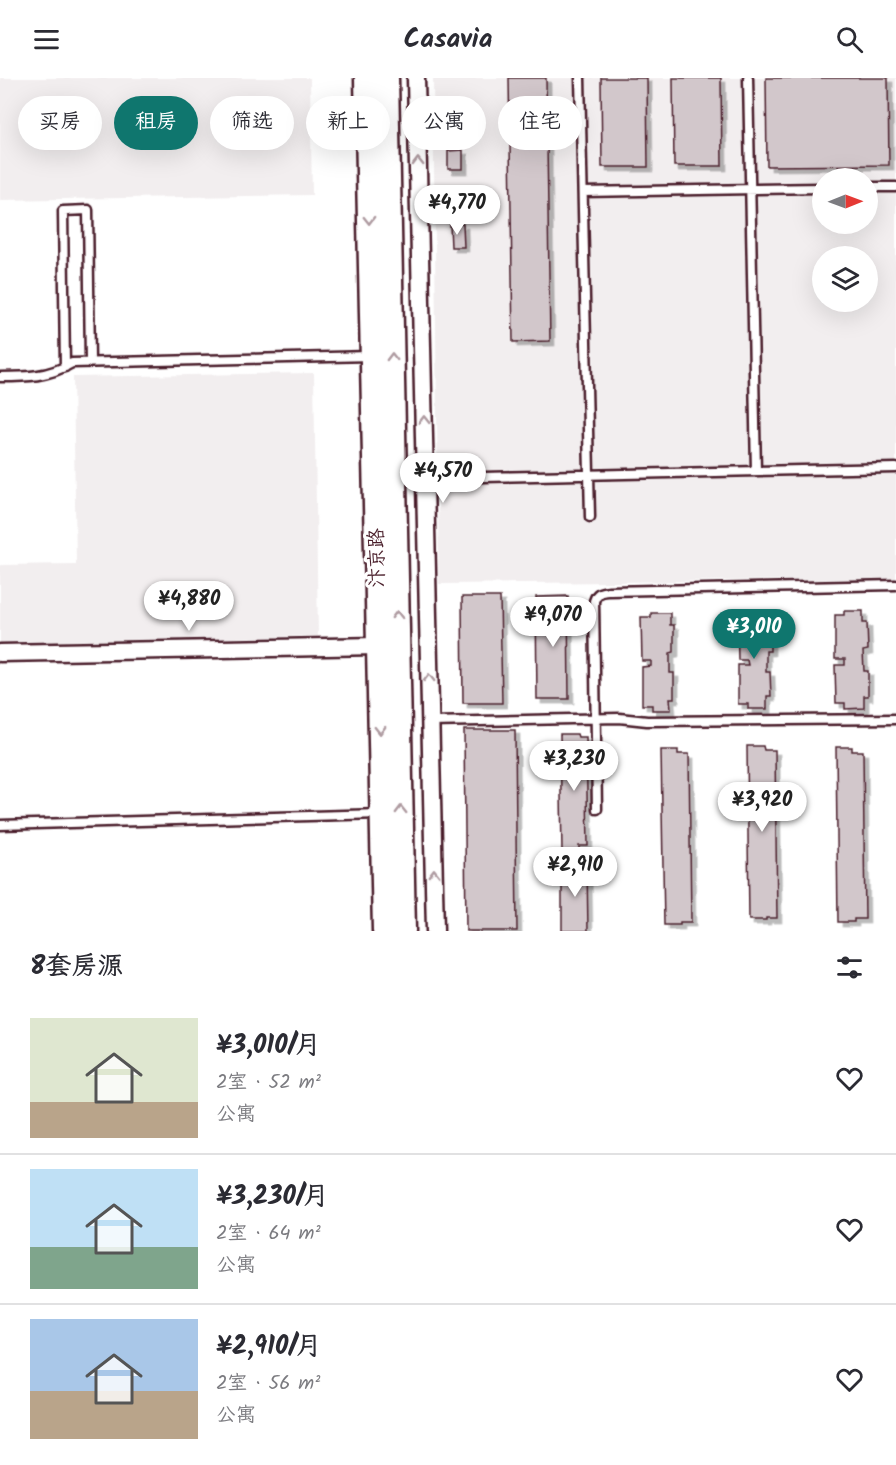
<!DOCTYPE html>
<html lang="zh">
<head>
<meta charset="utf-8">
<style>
  body { margin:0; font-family:Kalam,"LXGW WenKai TC",sans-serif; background:#f7f7f7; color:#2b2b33; height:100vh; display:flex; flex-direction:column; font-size:22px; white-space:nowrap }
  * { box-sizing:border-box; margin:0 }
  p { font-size:20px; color:#7c7c81 }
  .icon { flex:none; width:33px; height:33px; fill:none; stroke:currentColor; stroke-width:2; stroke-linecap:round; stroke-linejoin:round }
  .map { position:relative; height:853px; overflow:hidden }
  .details { display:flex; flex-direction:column; background:#fff; flex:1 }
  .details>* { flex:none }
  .top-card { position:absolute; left:18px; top:18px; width:861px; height:54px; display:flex; gap:12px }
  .needle { width:39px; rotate:89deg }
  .buttons { position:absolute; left:812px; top:90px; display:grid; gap:12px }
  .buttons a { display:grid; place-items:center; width:66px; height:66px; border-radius:50%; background:#fff; box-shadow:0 6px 24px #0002; font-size:30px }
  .price { position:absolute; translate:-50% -51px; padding:0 14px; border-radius:21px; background:#fff; color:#222; font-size:20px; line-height:39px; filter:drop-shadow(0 2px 3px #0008) }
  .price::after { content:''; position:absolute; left:50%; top:36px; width:18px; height:14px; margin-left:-9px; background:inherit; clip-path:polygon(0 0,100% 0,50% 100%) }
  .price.active { background:#0f766e; color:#fff }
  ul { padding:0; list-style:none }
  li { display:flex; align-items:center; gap:18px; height:150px; padding:0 30px }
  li+li { border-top:2px solid #e1e1e2 }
  li span { display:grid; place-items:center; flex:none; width:168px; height:120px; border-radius:0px; color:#555 }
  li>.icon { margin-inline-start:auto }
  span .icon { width:72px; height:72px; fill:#fffc; stroke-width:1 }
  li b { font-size:26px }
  h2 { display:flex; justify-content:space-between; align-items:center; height:72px; padding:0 30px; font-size:26px }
  .pill { padding:0 21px; border-radius:27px; background:#fff; box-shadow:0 6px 24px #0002; font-size:21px; line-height:54px }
  .pill.active { background:#0f766e; color:#fff }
  header { display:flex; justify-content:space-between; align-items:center; height:78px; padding:0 30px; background:#fff; font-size:27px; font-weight:800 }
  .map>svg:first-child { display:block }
</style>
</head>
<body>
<header><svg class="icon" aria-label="menu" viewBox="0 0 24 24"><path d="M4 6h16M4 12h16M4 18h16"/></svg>Casavia<svg class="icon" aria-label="search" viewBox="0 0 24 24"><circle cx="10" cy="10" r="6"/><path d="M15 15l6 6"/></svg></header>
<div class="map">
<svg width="896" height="853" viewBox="0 0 896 853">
  <defs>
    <filter id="shadow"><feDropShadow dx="4.5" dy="4.5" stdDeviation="0" flood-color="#0004"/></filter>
  </defs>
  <rect width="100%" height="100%" fill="#fff"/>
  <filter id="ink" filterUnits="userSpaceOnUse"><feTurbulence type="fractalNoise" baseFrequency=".0167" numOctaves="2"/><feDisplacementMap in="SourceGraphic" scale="12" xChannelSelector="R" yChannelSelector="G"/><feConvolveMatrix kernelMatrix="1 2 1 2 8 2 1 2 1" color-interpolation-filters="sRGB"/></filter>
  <g filter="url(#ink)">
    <path fill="#f2eeef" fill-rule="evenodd" d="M 0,0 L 310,0 L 312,117 L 0,122 Z
      M 433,0 L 896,0 L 896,501 L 439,506 ZM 822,100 L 867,100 L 867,146 L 822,146 ZM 822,178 L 867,178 L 867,224 L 822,224 Z
      M 314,295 L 318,558 L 0,565 L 0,487 L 76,486 L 73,299 Z"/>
    <path fill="#d2c7cb" stroke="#4a1f2b" stroke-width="1.5" filter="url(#shadow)" d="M 509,0 L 546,0 L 550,263 L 513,264 Z
      M 601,0 L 647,0 L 648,89 L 602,89 Z
      M 673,0 L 721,0 L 722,88 L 674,88 Z
      M 766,0 L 888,0 L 889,87 L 767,88 Z
      M 463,72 L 463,91 L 448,91 L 448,73 Z
      M 463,146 L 464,169 L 451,169 L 450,147 Z
      M 568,518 L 569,621 L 537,621 L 536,519 Z
      M 462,519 L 500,519 L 502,625 L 463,625 Z
      M 844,533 L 863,533 L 863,545 L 867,545 L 868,572 L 863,573 L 864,593 L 868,593 L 868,618 L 864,618 L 864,630 L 845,631 L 845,625 L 836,625 L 835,587 L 845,587 L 845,581 L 835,581 L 835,537 L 844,537 Z
      M 747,534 L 766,534 L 766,546 L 770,546 L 770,573 L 766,573 L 766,594 L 770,594 L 771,618 L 767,618 L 767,631 L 748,631 L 748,626 L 738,626 L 738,587 L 748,587 L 747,582 L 738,582 L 737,538 L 747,538 Z
      M 651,535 L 670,535 L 670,547 L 674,547 L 674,574 L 670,575 L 670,595 L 674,595 L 674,620 L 670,620 L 671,632 L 652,632 L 652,627 L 642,627 L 642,589 L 651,588 L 651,583 L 642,583 L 641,539 L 651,539 Z
      M 464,652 L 515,652 L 517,853 L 466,853 Z
      M 560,656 L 577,656 L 578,659 L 586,659 L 588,768 L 579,768 L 579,773 L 562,773 Z
      M 747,668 L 763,668 L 764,672 L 775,672 L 777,840 L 766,840 L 766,842 L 749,842 Z
      M 836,669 L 852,669 L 852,673 L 863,673 L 865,841 L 854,841 L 854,844 L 838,844 Z
      M 661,672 L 678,672 L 678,676 L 689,676 L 691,844 L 680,844 L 680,847 L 664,847 Z
      M 562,786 L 579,786 L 579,789 L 587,788 L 588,853 L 562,853 Z"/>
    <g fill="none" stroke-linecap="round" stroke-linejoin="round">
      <defs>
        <path id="lane" d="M 580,0 L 590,439
          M 748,0 L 756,393
          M 867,109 L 896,109
          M 583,114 L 822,110
          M 65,289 L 63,133 L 88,132 L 90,284
          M 0,299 C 27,299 48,299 72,285 L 371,278
          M 396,401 L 896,390
          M 430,644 L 619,640 L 647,643 L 896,641
          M 597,731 L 594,523 C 597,514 601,514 609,513 L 896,507
          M 0,747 L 381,736"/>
        <path id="street" d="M 416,0 L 435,853
          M 0,575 L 378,568"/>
        <path id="secondary" d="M 366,0 L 384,853
          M 387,0 L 404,853"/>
      </defs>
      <use href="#lane" stroke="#4a1f2b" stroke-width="13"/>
      <use href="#street" stroke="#4a1f2b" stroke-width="21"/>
      <use href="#secondary" stroke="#4a1f2b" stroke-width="27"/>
      <use href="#lane" stroke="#fff" stroke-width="8"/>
      <use href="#street" stroke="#fff" stroke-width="16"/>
      <use href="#secondary" stroke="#fff" stroke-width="22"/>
    </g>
    <defs><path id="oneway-chevron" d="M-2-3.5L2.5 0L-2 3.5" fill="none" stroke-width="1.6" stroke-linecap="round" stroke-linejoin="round" transform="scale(1.5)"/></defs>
    <g stroke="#ae9aa0">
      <use href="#oneway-chevron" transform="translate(418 84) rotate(-91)"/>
      <use href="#oneway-chevron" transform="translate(369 142) rotate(89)"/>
      <use href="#oneway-chevron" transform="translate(392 279) rotate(-91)"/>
      <use href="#oneway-chevron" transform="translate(424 342) rotate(-91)"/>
      <use href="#oneway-chevron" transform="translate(397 537) rotate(-91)"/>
      <use href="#oneway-chevron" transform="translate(429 600) rotate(-91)"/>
      <use href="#oneway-chevron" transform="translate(380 652) rotate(89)"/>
      <use href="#oneway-chevron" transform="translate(401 732) rotate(-91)"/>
      <use href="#oneway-chevron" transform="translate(434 795) rotate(-91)"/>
    </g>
  </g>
  <g text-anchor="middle" stroke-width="6" stroke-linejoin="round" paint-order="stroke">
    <g font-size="20" fill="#4a1f2b" stroke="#fff">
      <text transform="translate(376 480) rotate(-91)" y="7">汴京路</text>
    </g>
  </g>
</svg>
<div class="buttons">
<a><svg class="needle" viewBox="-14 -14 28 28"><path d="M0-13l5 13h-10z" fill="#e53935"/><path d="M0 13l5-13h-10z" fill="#7c7c81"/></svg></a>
<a><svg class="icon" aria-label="layers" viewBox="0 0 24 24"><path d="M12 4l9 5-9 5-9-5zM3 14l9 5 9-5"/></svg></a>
</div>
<b class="price" style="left:457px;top:158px">¥4,770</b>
<b class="price" style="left:443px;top:426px">¥4,570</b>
<b class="price" style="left:189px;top:554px">¥4,880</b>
<b class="price" style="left:553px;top:570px">¥9,070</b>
<b class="price active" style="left:754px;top:582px">¥3,010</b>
<b class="price" style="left:574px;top:714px">¥3,230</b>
<b class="price" style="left:762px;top:755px">¥3,920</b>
<b class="price" style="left:575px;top:820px">¥2,910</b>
<div class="top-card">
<a class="pill">买房</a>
<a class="pill active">租房</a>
<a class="pill">筛选</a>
<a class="pill">新上</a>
<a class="pill">公寓</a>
<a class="pill">住宅</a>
</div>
</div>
<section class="details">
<h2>8套房源<svg class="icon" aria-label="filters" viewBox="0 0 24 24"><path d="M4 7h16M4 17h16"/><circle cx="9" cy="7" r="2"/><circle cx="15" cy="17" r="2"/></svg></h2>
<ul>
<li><span style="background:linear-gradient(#dfe7d0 70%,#b9a48a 0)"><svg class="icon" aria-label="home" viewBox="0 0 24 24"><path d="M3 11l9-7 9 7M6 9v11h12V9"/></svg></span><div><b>¥3,010/月</b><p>2室 · 52 m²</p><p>公寓</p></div><svg class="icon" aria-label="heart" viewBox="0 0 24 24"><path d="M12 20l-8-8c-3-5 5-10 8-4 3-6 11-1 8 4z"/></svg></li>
<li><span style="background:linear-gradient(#bfe0f5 65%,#7fa58c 0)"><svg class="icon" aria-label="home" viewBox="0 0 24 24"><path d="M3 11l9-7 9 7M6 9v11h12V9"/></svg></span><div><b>¥3,230/月</b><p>2室 · 64 m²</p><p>公寓</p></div><svg class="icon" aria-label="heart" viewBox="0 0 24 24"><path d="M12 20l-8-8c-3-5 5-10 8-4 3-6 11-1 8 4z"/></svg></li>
<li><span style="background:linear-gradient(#a9c7e8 60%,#b9a48a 0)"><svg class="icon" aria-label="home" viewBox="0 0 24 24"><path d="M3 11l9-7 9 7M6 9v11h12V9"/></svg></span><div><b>¥2,910/月</b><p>2室 · 56 m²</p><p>公寓</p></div><svg class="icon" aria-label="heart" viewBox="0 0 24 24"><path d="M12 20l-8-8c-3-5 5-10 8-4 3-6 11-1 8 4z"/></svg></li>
</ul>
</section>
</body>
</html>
